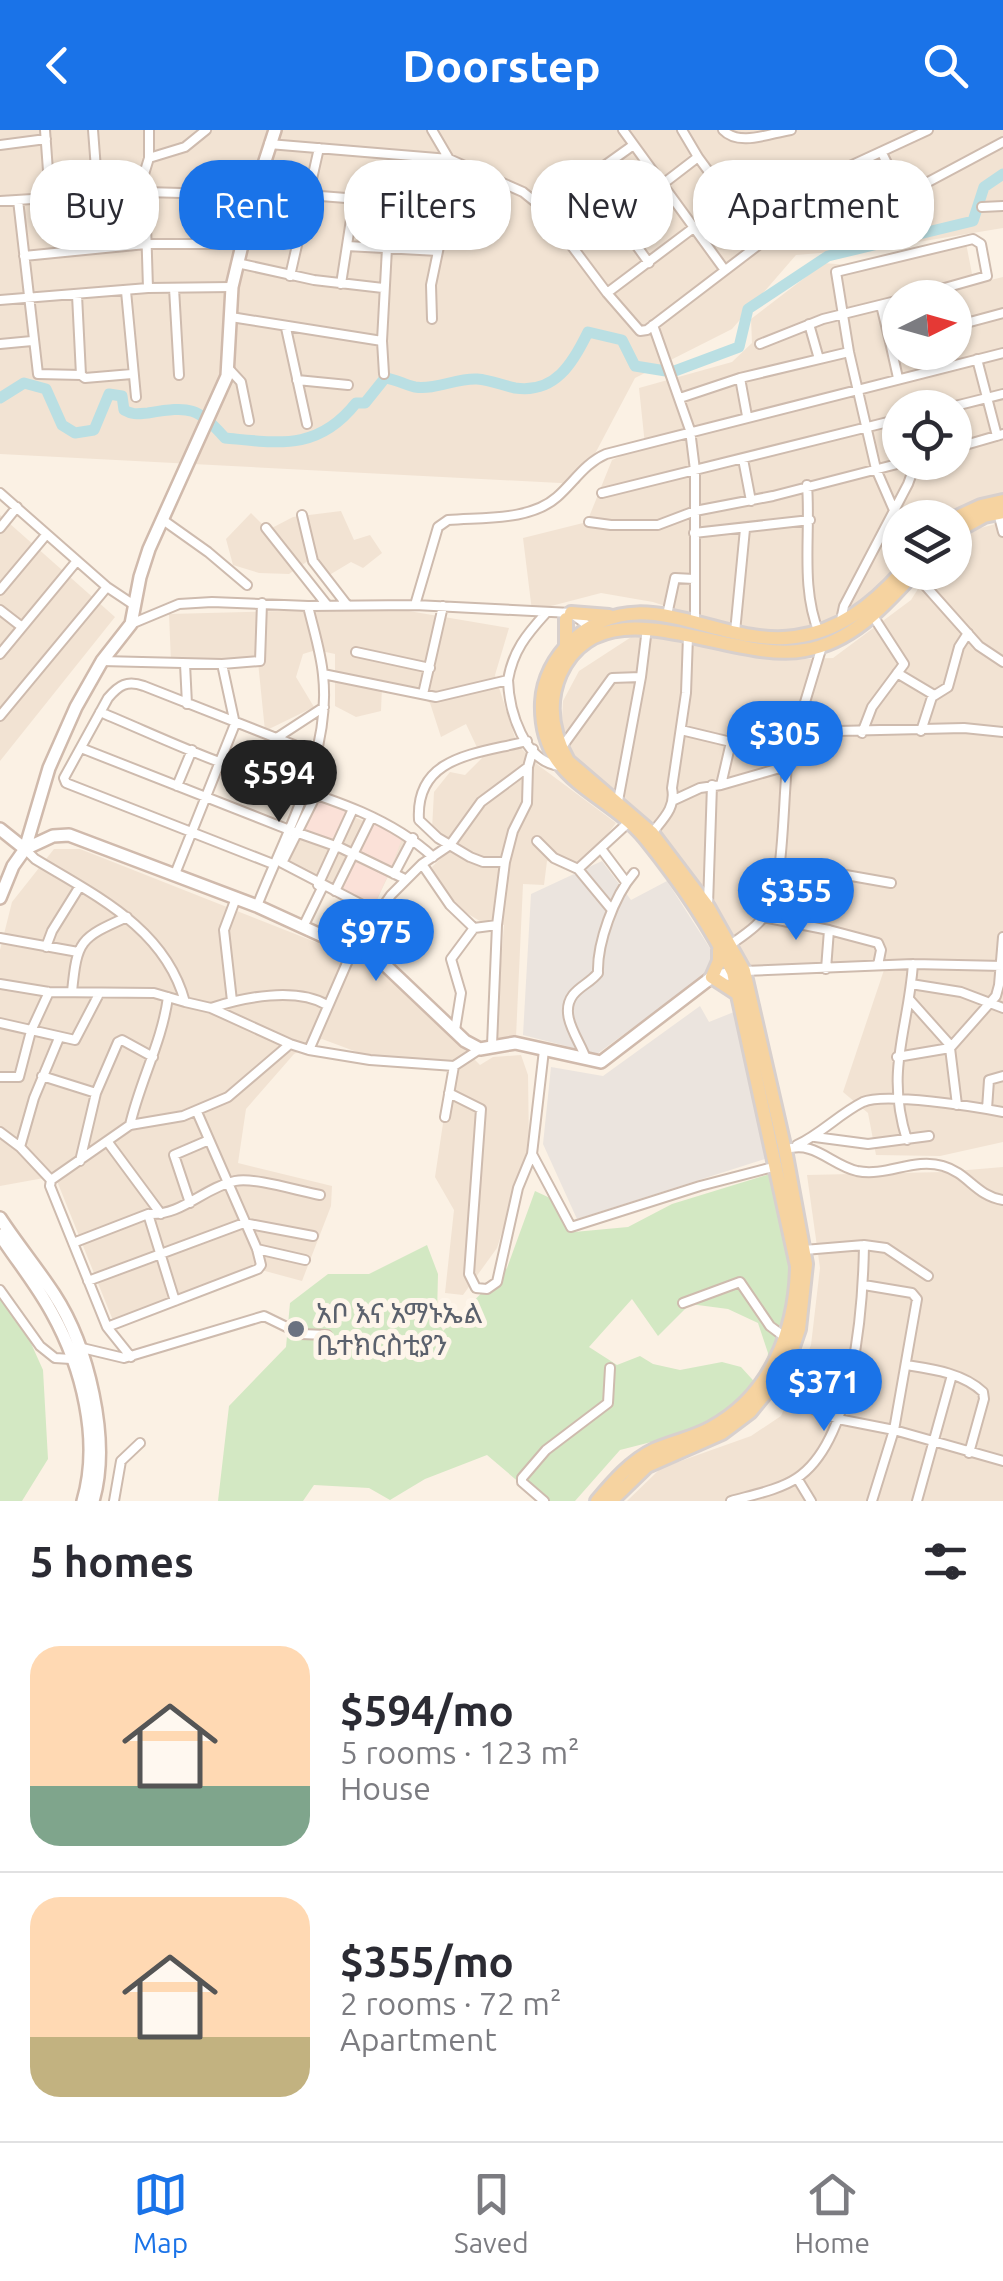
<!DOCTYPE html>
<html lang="en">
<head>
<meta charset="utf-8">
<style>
  body { margin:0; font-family:Ubuntu,"Noto Sans Ethiopic",sans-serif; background:#f7f7f7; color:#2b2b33; height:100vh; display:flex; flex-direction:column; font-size:38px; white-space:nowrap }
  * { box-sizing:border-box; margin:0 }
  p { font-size:32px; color:#7c7c81 }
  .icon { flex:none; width:55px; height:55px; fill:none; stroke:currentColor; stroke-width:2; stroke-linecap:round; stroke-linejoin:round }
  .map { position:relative; height:1371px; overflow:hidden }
  .details { display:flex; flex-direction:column; background:#fff; flex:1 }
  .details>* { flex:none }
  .banner { position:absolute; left:30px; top:30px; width:945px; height:90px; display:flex; gap:20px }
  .needle { width:65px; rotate:85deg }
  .buttons { position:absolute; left:882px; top:150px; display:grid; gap:20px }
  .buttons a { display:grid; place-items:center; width:90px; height:90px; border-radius:50%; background:#fff; box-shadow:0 2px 8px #0004; font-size:50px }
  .price { position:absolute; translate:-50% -85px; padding:0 22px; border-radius:35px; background:#1a73e8; color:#fff; font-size:32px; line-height:65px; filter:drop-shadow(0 2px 5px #0008) }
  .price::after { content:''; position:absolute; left:50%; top:60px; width:30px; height:22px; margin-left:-15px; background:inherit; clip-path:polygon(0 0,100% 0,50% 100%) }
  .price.current { background:#222; color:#fff }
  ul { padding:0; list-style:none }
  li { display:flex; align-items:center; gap:30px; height:250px; padding:0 30px }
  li+li { border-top:2px solid #e1e1e2 }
  li span { display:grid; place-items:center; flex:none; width:280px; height:200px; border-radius:30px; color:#555 }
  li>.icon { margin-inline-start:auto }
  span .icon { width:120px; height:120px; fill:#fffc; stroke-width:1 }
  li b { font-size:42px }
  h2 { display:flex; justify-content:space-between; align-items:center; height:120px; padding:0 30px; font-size:42px }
  .tag { padding:0 35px; border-radius:40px; background:#fff; box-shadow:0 2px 8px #0004; font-size:35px; line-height:90px }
  .tag.current { background:#1a73e8; color:#fff }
  header { display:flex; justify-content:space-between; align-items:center; height:130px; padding:0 30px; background:#1a73e8; color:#fff; font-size:45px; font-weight:700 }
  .dock { display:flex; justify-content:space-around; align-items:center; height:140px; border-top:2px solid #e1e1e2; background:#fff; font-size:28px; color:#7c7c81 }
  .dock a { display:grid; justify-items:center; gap:5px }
  .dock .current { color:#1a73e8 }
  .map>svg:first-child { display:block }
</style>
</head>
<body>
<header><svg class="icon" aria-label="back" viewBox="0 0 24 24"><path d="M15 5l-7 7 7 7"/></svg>Doorstep<svg class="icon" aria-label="search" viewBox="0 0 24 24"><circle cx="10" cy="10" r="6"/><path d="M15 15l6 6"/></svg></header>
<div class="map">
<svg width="1003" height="1371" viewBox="0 0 1003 1371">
  <rect width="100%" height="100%" fill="#fbf1e4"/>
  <path fill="#f2e3d3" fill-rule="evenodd" d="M 0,0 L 1003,0 L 1003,98 L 882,118 L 796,125 L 732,199 L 635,248 L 579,354 L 0,324 Z
    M 965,108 L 974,154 L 1003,147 L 1003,367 L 959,377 L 947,387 L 900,388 L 900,439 L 884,462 L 803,506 L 745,502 L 653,472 L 601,463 L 532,481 L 523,408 L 587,392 L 612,330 L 645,315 L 639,258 L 732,232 L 752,213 L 751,189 L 824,133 L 847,135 ZM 900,168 L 955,168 L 955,222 L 900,222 ZM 900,278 L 955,278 L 955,332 L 900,332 Z
    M 341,381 L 354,410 L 370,405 L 382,423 L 363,438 L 351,432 L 326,447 L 315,426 L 289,444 L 259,443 L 233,435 L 226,409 L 251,383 L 268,400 L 293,387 Z
    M 0,385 L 115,487 L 0,631 Z
    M 1003,392 L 1003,1012 L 940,1026 L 876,1025 L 868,983 L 843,962 L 885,837 L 753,839 L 674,725 L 636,680 L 580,640 L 561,609 L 563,571 L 579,541 L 639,502 L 771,530 L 833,528 L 911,470 L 928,443 L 955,442 L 955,416 L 977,399 Z
    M 391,478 L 509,498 L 495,545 L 517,614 L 538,635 L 616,693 L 583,736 L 547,731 L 544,755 L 523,754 L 516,907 L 495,908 L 504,795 L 485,794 L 446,771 L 432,737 L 455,714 L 432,699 L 434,662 L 450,642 L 465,645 L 482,628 L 466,594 L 441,607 L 430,573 L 412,561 L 382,556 L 381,581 L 356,587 L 335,576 L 335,524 L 316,520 L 303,524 L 296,547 L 314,577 L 265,601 L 258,532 L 171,532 L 169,484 Z
    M 317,672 L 406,708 L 375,774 L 284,740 Z
    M 54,719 L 80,719 L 361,830 L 400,854 L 480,935 L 493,927 L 521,925 L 528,945 L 529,1016 L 497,1118 L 463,1165 L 445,1163 L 454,1080 L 435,1047 L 449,953 L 445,932 L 365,925 L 322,909 L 294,924 L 246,979 L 238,1033 L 332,1056 L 331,1076 L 302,1151 L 254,1138 L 114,1193 L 55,1046 L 0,1056 L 0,820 L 12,772 Z
    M 1003,1037 L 1003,1371 L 627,1371 L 661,1338 L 751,1306 L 781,1286 L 811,1215 L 820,1138 L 807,1045 L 944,1042 Z"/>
  <path fill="#fbe1d8" d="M 311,665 L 347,680 L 333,711 L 298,697 Z
    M 373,692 L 403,706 L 391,738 L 358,724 Z
    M 355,729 L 389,743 L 374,775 L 341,759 Z"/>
  <path fill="#ebe4de" d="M 602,731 L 631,770 L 667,751 L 720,834 L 597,924 L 523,905 L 531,764 Z
    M 700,876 L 709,892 L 734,882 L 765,1029 L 577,1089 L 543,1014 L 551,937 L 603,946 Z"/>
  <path fill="#d3e8c3" d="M 773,1043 L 792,1133 L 793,1173 L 766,1244 L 768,1223 L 758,1193 L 728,1179 L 690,1174 L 658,1206 L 632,1169 L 589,1217 L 617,1235 L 640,1226 L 653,1234 L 680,1240 L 722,1232 L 741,1237 L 761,1259 L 702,1299 L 620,1320 L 575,1371 L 541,1371 L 487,1325 L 425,1349 L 390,1370 L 369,1358 L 314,1355 L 303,1371 L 218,1371 L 229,1276 L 286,1217 L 290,1173 L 328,1144 L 369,1144 L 427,1115 L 438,1144 L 437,1185 L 443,1201 L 507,1138 L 535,1061 L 550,1068 L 574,1102 L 628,1097 L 672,1074 Z
    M 0,1160 L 8,1162 L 43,1240 L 48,1329 L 22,1371 L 0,1371 Z"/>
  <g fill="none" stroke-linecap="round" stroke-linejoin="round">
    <path stroke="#badfe3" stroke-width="11" d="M 0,268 L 24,253 L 46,259 L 62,295 L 75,303 L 94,300 L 109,264 L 122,266 L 124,280 C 133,285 137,284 148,283 C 191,276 197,277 225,308 C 279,313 318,321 356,273 L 365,273 L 385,248 C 396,249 405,255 415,257 C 436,260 456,248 477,249 C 491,250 501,255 515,258 C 555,264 573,233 588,202 L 622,210 L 635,236 L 672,242 L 739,217 L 748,179 L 828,126 L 973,91 L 984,57 L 1003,44"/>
    <defs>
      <path id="street" d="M 45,0 L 50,68
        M 93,0 L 98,65
        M 432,0 L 449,29
        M 623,0 L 724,139
        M 682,0 L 698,27 L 761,113
        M 723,0 C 739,17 770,3 791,0
        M 269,14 L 449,29 L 523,62 L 544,79 L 607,163 L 640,201 L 647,200 L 761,113 L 799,96 L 852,86 L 885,75 L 1003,12
        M 0,15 L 46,9
        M 882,23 L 903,66
        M 149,28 L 185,17 L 206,0
        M 588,48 L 649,133
        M 308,65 L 447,76
        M 18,70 L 38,244 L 81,245
        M 0,71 L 145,62 L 254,65
        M 731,71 L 774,51 L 848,37 L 928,0
        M 982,77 L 1003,76
        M 544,79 L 632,16
        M 616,90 L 698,27
        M 347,116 L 438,121
        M 24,126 L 146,114 L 241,114
        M 237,133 L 314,150 L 383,158
        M 290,146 L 319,18
        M 341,154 L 354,70
        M 148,158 L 145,62 L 141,54 L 149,28 L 149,0
        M 174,158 L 179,245
        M 126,161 L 136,267
        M 607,163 L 692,99
        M 77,165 L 81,245 L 85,248 L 132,244
        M 0,170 L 148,158 L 232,157
        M 881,175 L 890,212 L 900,210
        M 231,187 L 382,211
        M 432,189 L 431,155 L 456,35
        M 809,194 L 819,229
        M 653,195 L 690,300 L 695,340 L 695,492
        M 955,196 L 1003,183
        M 286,198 L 307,294
        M 890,212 L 898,248
        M 0,214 L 32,211
        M 760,214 L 823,189 L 900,170
        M 977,229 L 997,306
        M 229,239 L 241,252 L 249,291
        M 384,244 L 382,211 L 387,118
        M 740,248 L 747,286
        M 297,250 L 348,255
        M 680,268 L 740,248 L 849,222
        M 947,278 L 1003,264
        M 955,318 L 1003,304
        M 743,329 L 751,371
        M 807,355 C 811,405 800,456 819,503
        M 0,363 L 107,457 L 134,475
        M 602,363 L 900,289
        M 893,378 L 876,339 L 849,222 L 836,142 L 973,109 L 981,114 L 987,146 L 909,168
        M 998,383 L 1003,402
        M 302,385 L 313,431 L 347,475
        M 163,390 L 208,422 L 247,455
        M 589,392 L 611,395 L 658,395 L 695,381 L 773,366 L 905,332
        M 0,398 L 17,377
        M 266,398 L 327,475
        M 694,403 L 810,390
        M 914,443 L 979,516 L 1003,532
        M 0,460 L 46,405
        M 415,475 L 438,397 L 448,390 C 483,387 530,391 557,367 C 574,352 585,333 606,324 L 1003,223
        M 0,480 L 22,497
        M 667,485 L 675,448 L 694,449
        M 841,490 L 844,476 L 908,354 L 916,332
        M 131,494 L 179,474 L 212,472 L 308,476 L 415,475 L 571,483 L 591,498
        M 735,502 L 745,399
        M 822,516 L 796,602 L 964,598 L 1003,602
        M 356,522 L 430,538
        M 0,524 L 76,432
        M 102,531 L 222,534 L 260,531 L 262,473
        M 185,534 L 187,574
        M 897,543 L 934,565
        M 323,544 L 436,567 L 508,550 C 509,581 524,632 560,636
        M 641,547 L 647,498
        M 508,550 C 513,521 526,505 546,483
        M 423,564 L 443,476
        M 100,582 C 141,599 181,618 222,633 C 293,660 377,675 433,727
        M 0,586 L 107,457
        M 921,601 L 932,567 L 948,557 L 959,517 L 968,503
        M 862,603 L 872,577 L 904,534 L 873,486
        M 275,609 L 324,577
        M 731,612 L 793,613
        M 562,617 L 612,548 L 641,547 L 618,671
        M 81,618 L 287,699 L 341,718 L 405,749
        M 721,655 L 787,636 L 796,602
        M 177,656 L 192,620
        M 316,665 L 282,733 L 378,783
        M 674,670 L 700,658 L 721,655 L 731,612 L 681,600
        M 652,703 C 664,688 676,677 672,658 L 686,563 L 688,506
        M 537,711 L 554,728 L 578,739 L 629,692
        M 25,719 L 35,729 C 96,766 165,798 185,872 L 211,878 L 290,914 L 228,967 L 183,986 L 130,995 L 51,1050 L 50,1056 L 107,1197 L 258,1139 L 261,1135 L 257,1119 L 197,982
        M 602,720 L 626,752
        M 505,732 L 483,732 L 470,727 L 438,708 L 419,690 C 415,625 478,624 527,611
        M 778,733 L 891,753
        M 273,734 L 66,653 L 64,648 L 108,568 C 119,555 127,550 144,556 L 317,624
        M 422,734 L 450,775 L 474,798 L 497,795
        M 578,739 L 612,780
        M 175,744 L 235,594 L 222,534
        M 394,744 L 413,708
        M 318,755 L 353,679
        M 335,761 L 371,688
        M 708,775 L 712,655
        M 257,776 C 285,704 332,625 323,545 C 321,522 313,498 308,476
        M 763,787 L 829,800 L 826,839
        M 303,797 L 323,756
        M 829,800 L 878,813 L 881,820 L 878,835
        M 0,808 L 78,822
        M 730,815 C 744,805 763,793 770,777 C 784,743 783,674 787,636
        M 46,817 L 52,801 L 80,756
        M 744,841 L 913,834 L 1003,836
        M 0,854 L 49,862 L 154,863 L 185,872
        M 911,854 L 961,862 L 1003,878
        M 72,862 C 77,810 80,808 127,787
        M 909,869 L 951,916
        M 232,871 L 224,800 L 236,768
        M 211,878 C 244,867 296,857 327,875
        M 0,893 L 75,910 L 99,864
        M 455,900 L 461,863 L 451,829 L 474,798
        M 290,914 L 309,920 L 353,819 L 391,765 L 422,734 L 450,715 L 481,672 L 528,637 L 533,619
        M 492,915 L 497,795 L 505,732 L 513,701 L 527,673 L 528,637
        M 309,920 L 370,930 L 454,936
        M 897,927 L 950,918
        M 586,929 C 580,910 558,885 573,865 C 580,856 591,852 598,843 C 597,813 614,766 634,743
        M 42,946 L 96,963
        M 0,947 L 19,947 L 31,901 L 49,862
        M 449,963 L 481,979 L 469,1144 L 476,1158 L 487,1159 L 497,1152 L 518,1058 L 532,1024 L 544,920
        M 957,975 L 950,918 L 996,866 L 999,855 L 1003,807
        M 987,979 L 989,950 L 1003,946
        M 445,987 L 454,936 L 480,919
        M 130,995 C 140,951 162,912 168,867
        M 0,1002 L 20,1017 L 51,1050
        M 815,1007 L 868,1014 L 929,1006
        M 907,1010 C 885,940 908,902 913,834
        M 107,1011 L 161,1084
        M 797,1015 C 821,1004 839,984 863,972 C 885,962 976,977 1003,982
        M 20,1017 L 34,968 L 59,908
        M 785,1020 C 813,1009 831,1035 857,1041 C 887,1047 914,1027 943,1036 C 968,1043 976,1066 1003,1070
        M 532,1024 L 571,1097 L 700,1056 L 777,1036
        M 80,1031 L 96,963 L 118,912 L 122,910 L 153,927
        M 190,1073 L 174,1025 L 209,1010
        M 73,1113 L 148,1084
        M 864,1115 L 886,1118 L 928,1146
        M 257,1119 L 305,1130
        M 88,1151 L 244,1093 L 313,1106
        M 864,1155 L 912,1163 L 917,1169 L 894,1300 L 872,1371
        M 0,1160 L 40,1216 L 55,1228 L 71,1229
        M 175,1171 L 148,1084 C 182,1086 203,1058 235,1051 C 255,1047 298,1061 320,1065
        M 683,1173 L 740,1152 L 770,1196 L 786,1208
        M 107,1197 L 131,1227
        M 78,1217 L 124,1228 L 264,1186 L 301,1204 L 327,1205
        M 906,1235 C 932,1239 963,1243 983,1262 L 984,1269 L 969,1323
        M 765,1259 L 838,1289 L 894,1300 L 1003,1331
        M 797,1348 L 811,1371
        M 114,1371 L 121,1331 L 140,1313
        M 544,1371 L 522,1352 L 522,1348 L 546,1320 L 608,1273 L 610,1238
        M 731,1371 C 752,1365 779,1360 797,1348 C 854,1310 863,1177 864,1115 L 804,1120
        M 917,1371 L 952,1245"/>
      <path id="secondary" d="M 0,699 L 25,719 L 53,706 L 69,705 L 257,776 L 384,834 L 465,911 L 480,919 L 515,913 L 601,932 L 712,847 L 739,842
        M 0,768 L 13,736 L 25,719 L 49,638 L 76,577 L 102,531 L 131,494 L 140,447 L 149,419 L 227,246 L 232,157 L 254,65 L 275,0
        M 0,1088 C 17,1114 37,1138 54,1164 C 88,1216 111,1310 93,1371
        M 0,1105 C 17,1131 37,1155 52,1183 C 82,1237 101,1310 83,1371"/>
      <path id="primary" d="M 955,388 L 981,376 L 1003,371
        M 955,402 L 984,386 L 1003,382
        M 571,483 L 609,486
        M 566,516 L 566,489
        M 719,820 L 719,831 L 712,847 L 738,864
        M 597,1371 C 613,1352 631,1331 654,1320 C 672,1312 693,1308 711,1298 C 771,1266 796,1200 797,1136 L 733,842 C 710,795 679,750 646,709 C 605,659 539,652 542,572 C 543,549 555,527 571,512 C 641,445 716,518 795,507 C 840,501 872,475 902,442
        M 611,1371 L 647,1336 L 722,1303 L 750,1282 L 767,1261 L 788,1231 L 799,1199 L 806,1134 L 785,1020 L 744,841 L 708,777 L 652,703 L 568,631 C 552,603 547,574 560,544 C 604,449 730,535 805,520 C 852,512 884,476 915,442"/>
    </defs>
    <use href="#street" stroke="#cebbae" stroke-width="12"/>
    <use href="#secondary" stroke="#d0baac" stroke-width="16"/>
    <use href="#primary" stroke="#d8d0cd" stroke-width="18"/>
    <use href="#street" stroke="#fff" stroke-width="8"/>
    <use href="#secondary" stroke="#fff" stroke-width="11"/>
    <use href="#primary" stroke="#f6d3a0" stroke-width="12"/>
  </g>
  <circle fill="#6b7280" stroke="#fef5ea" stroke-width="4" cx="296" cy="1199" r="10"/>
  <g text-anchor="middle" stroke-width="10" stroke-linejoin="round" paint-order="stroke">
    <g font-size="28" fill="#5b616d" stroke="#fef5ea" text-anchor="start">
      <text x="316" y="1193">አቦ እና አማኑኤል<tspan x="316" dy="32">ቤተክርስቲያን</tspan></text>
    </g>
  </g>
</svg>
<div class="buttons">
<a><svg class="needle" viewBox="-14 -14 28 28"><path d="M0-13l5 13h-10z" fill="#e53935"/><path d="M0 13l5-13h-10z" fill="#7c7c81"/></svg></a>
<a><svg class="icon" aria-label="locate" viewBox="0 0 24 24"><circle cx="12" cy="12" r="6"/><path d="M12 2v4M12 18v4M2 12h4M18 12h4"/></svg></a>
<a><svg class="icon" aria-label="layers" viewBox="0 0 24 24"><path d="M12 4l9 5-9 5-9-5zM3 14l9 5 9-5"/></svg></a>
</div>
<b class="price" style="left:785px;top:656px">$305</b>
<b class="price current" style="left:279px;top:695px">$594</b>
<b class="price" style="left:796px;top:813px">$355</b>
<b class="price" style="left:376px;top:854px">$975</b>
<b class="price" style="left:824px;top:1304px">$371</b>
<div class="banner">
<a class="tag">Buy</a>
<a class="tag current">Rent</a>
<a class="tag">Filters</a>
<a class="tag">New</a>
<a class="tag">Apartment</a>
</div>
</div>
<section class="details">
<h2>5 homes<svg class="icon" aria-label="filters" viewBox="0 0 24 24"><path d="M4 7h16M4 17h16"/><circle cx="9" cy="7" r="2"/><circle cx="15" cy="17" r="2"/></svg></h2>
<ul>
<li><span style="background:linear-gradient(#ffd9b3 70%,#7fa58c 0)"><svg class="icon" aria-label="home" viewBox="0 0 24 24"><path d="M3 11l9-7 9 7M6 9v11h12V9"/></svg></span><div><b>$594/mo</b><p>5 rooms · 123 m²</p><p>House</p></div></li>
<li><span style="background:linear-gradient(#ffd9b3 70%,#c2b280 0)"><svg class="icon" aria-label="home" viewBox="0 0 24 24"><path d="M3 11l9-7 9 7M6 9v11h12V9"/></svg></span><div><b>$355/mo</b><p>2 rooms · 72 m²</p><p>Apartment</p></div></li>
</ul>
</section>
<nav class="dock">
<a class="current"><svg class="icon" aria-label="map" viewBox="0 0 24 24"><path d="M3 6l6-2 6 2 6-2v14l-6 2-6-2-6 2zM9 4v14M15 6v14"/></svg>Map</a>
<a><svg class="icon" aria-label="saved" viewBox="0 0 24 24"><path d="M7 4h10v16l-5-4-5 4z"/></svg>Saved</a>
<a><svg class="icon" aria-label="home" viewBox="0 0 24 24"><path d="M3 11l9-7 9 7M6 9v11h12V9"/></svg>Home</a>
</nav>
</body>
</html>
